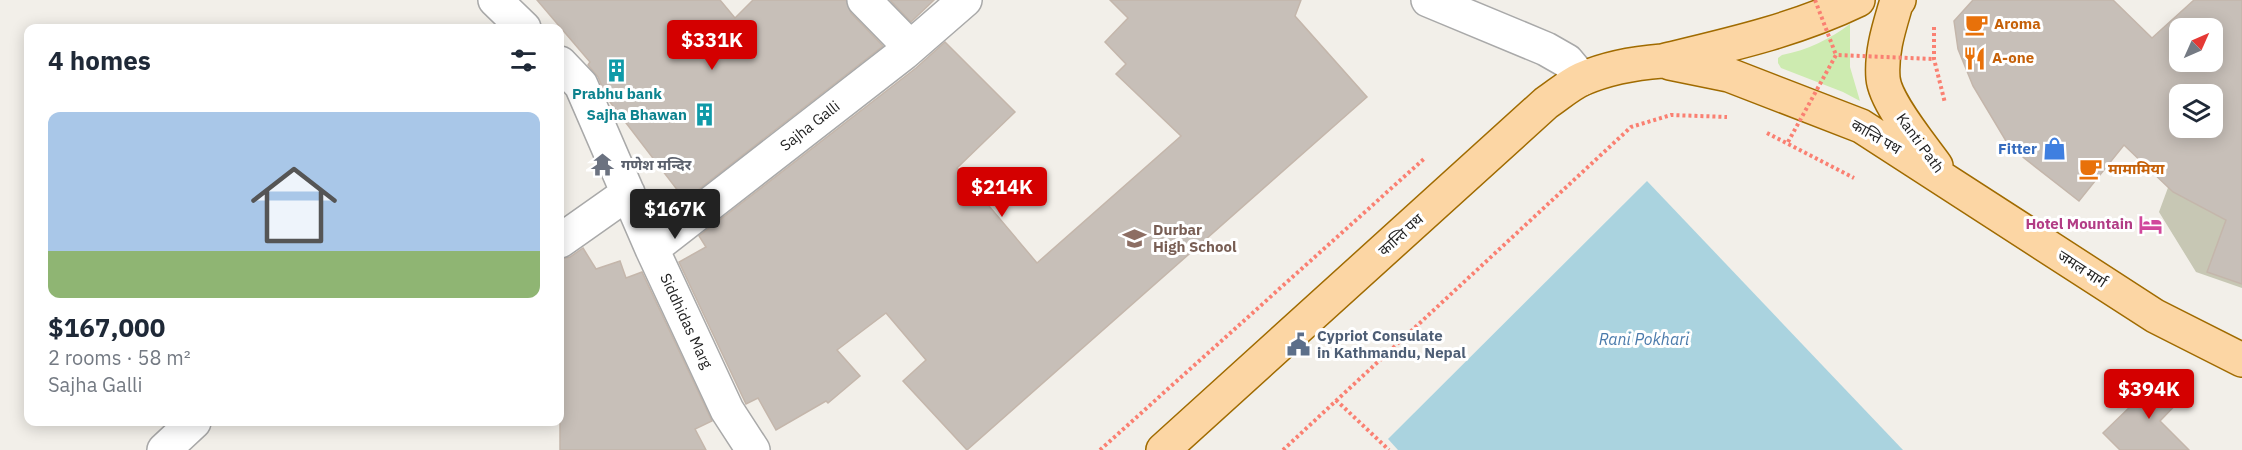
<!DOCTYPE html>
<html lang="en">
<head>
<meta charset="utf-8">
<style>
  body { margin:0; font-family:"IBM Plex Sans","Noto Sans Devanagari",sans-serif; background:#f6f6f7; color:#1f2937; height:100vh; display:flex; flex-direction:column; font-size:22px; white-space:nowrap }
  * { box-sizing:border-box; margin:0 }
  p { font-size:20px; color:#747a83 }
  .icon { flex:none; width:33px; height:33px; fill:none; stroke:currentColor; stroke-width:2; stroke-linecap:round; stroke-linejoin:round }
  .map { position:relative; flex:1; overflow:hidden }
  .sheet { position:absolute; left:24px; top:24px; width:540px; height:402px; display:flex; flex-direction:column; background:#fff; border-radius:12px; box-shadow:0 3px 15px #0003 }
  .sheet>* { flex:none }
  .needle { width:39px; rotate:45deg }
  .controls { position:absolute; left:2169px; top:18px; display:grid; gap:12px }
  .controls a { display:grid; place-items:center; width:54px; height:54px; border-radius:12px; background:#fff; box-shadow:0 3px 15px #0003; font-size:30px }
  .price { position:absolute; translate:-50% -51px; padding:0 14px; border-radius:6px; background:#d40000; color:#fff; font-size:20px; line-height:39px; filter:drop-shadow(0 2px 3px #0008) }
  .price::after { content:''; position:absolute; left:50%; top:36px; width:18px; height:14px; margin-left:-9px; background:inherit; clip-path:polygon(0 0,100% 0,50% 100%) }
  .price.on { background:#222; color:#fff }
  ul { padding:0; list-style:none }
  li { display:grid; align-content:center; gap:12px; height:318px; padding:0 24px }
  li span { display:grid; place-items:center; height:186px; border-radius:12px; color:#555 }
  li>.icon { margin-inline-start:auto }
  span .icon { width:108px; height:108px; fill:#fffc; stroke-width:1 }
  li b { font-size:26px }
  h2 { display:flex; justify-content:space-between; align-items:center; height:72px; padding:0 24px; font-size:26px }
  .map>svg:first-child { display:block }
</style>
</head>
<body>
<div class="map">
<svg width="2242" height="450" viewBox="0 0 2242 450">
  <rect width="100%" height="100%" fill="#f2efe9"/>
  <path fill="#c7c7b4" d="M 2242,115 L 2242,288 L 2196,272 L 2159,212 L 2190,128 L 2212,128 Z"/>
  <path fill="#cdebb0" d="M 1850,24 L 1850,67 L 1860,101 L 1843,92 L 1781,68 L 1778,63 L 1778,58 L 1782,55 C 1808,50 1830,39 1850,24 Z"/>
  <path fill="#aad3df" d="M 1647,181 L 1903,450 L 1398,450 L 1388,439 Z"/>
  <path fill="#c7bfb8" stroke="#c4b6ab" stroke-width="1.5" fill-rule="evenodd" d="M 537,0 L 720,0 L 735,18 L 753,0 L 846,0 L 851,13 L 883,46 L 685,200 L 607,98 L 598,77 L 588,65 L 590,62 Z
    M 890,0 L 934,0 L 911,22 Z
    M 1110,0 L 1301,0 L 1295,16 L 1367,97 L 967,450 L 903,381 L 926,360 L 886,313 L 837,350 L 860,376 L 828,403 L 826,401 L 776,430 L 758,398 L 746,404 L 679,262 L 706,247 L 699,236 L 916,68 L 945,42 L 1015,112 L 957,168 L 1037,263 L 1181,136 L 1116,74 L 1126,64 L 1105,42 L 1128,18 Z
    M 1973,0 L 2113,0 L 2152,38 L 2194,0 L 2242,0 L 2242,284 L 2207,272 L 2226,220 L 2173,192 L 2124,145 L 2079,201 L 2024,158 L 2006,141 L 1973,86 L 1958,49 L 1954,21 ZM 2180,28 L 2212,28 L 2212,62 L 2180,62 ZM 2180,94 L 2212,94 L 2212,128 L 2180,128 Z
    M 583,248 L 596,269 L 620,261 L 626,278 L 642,272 L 712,421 L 695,429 L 706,450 L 560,450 L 560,259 L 570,257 Z
    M 2166,372 L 2187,393 L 2160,421 L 2189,450 L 2120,450 L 2103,433 Z"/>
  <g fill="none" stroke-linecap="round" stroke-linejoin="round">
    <defs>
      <path id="street" d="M 495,0 L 524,28
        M 864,0 L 910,47
        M 1428,0 L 1546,49 L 1567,61 L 1582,79
        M 560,63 L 581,85 L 652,249 L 727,410 L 753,450
        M 560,241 L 628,193
        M 652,249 L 904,53 L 965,0
        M 164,450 L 194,422"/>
      <path id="primary" d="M 1899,0 L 1896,4 C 1889,28 1881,52 1883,78 C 1885,102 1921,145 1936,166
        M 1670,63 L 1729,75 L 1861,126 L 2155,316 L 2242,360
        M 1163,450 L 1546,103 C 1558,95 1569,85 1582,79 C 1607,68 1636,63 1662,61 C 1729,45 1796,30 1858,0"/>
    </defs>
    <use href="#street" stroke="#a9a9a9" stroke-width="36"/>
    <use href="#primary" stroke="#a06b00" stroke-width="36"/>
    <path stroke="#fa8072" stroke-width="4" stroke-dasharray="3 3" stroke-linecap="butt" d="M 1934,27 L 1934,59 L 1945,103
      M 1767,133 L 1854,178
      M 1336,400 L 1389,450
      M 1100,450 L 1425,158
      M 1283,450 L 1631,127 L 1671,115 L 1727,117"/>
    <use href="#street" stroke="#fff" stroke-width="33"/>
    <use href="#primary" stroke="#fcd6a4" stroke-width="33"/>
    <path stroke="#fa8072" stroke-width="4" stroke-dasharray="3 3" stroke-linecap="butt" d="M 1815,0 L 1836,55
      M 1788,142 L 1836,55 L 1934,59"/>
  </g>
  <defs>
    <symbol id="cafe-bare" viewBox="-9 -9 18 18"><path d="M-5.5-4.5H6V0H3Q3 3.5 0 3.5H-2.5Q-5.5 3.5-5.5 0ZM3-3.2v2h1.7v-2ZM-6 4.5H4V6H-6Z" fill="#e8710a" stroke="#fff" stroke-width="2.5" paint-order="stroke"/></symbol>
    <symbol id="restaurant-bare" viewBox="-9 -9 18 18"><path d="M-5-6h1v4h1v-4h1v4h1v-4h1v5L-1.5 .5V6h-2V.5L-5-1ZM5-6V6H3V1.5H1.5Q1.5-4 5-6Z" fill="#e8710a" stroke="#fff" stroke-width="2.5" paint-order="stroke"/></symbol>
    <symbol id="building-bare" viewBox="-9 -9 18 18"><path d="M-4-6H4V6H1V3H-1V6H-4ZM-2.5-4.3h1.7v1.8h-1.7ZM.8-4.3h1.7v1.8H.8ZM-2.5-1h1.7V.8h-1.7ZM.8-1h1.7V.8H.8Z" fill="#0f9aa8" stroke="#fff" stroke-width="2.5" paint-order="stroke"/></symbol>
    <symbol id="shop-bare" viewBox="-9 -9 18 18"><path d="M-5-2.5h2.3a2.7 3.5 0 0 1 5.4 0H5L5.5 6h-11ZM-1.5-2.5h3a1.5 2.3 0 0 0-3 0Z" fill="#3f7fe0" stroke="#fff" stroke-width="2.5" paint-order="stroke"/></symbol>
    <symbol id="temple-bare" viewBox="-9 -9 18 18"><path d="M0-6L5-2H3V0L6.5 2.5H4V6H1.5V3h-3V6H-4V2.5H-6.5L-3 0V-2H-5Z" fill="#6b7280" stroke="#fff" stroke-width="2.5" paint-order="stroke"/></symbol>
    <symbol id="hotel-bare" viewBox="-9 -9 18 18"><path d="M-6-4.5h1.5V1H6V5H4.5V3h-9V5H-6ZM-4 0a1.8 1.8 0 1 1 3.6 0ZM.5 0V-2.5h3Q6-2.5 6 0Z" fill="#d1479c" stroke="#fff" stroke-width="2.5" paint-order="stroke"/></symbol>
    <symbol id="school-bare" viewBox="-9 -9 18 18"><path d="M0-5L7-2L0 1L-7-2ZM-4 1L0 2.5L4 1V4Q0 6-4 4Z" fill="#8d6e63" stroke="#fff" stroke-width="2.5" paint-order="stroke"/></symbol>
    <symbol id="civic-bare" viewBox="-9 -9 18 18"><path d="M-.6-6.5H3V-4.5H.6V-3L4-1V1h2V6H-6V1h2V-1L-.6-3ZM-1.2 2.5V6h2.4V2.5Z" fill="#5c6f8a" stroke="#fff" stroke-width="2.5" paint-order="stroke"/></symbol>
  </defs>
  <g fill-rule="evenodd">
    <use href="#cafe-bare" x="1960" y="8" width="33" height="33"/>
    <use href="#restaurant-bare" x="1958" y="42" width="33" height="33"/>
    <use href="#building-bare" x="600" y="54" width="33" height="33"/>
    <use href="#building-bare" x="688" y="98" width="33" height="33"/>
    <use href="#shop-bare" x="2038" y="132" width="33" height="33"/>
    <use href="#temple-bare" x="586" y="148" width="33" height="33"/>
    <use href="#cafe-bare" x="2074" y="152" width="33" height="33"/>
    <use href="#hotel-bare" x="2134" y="208" width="33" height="33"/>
    <use href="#school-bare" x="1118" y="222" width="33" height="33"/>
    <use href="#civic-bare" x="1282" y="328" width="33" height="33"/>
  </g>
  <g text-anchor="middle" stroke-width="6" stroke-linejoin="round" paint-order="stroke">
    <g font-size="15" font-weight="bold" fill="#c56008" stroke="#fff" text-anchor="start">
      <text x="1994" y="29">Aroma</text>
      <text x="1992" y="63">A-one</text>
      <text x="2108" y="174">मामामिया</text>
    </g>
    <g font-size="15" font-weight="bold" fill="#0d838f" stroke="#fff">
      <text x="617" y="99">Prabhu bank</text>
      <text x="687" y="120" text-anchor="end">Sajha Bhawan</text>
    </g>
    <g font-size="15" fill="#222" stroke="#fff">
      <text transform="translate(810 126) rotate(-38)" y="5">Sajha Galli</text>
      <text transform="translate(1876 137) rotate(30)" y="5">कान्ति पथ</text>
      <text transform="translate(1920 143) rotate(54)" y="5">Kanti Path</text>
      <text transform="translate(1401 235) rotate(-42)" y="5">कान्ति पथ</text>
      <text transform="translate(2082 269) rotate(33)" y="5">जमल मार्ग</text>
      <text transform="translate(686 321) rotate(65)" y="5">Siddhidas Marg</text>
    </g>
    <g font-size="15" font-weight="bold" fill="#366cbe" stroke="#fff" text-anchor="end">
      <text x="2037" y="154">Fitter</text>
    </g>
    <g font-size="15" font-weight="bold" fill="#5b616d" stroke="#fff" text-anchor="start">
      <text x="621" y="170">गणेश मन्दिर</text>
    </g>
    <g font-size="15" font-weight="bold" fill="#b23c85" stroke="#fff" text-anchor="end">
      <text x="2133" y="229">Hotel Mountain</text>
    </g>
    <g font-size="15" font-weight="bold" fill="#785e54" stroke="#fff" text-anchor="start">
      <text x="1153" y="235">Durbar<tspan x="1153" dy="17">High School</tspan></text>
    </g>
    <g font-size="15" font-weight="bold" fill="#4e5e75" stroke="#fff" text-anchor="start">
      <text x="1317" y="341">Cypriot Consulate<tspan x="1317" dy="17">in Kathmandu, Nepal</tspan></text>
    </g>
    <g font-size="16" font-style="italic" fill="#4a7aab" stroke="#fff">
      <text x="1644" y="345">Rani Pokhari</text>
    </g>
  </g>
</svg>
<div class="controls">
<a><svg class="needle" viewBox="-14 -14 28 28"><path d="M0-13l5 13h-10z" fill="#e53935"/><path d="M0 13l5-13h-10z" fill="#747a83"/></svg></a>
<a><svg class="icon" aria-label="layers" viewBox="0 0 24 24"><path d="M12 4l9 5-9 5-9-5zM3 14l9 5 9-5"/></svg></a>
</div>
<b class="price" style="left:712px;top:71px">$331K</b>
<b class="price" style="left:1002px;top:218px">$214K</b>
<b class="price on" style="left:675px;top:240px">$167K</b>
<b class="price" style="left:2149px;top:420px">$394K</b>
<section class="sheet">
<h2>4 homes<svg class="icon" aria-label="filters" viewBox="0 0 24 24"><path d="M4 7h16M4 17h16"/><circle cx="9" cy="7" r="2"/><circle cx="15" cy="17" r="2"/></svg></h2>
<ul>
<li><span style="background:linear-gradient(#a9c7e8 75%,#8fb573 0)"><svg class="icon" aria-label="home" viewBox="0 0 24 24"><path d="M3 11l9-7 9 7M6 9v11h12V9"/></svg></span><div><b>$167,000</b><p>2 rooms · 58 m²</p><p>Sajha Galli</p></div></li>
</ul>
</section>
</div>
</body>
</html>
